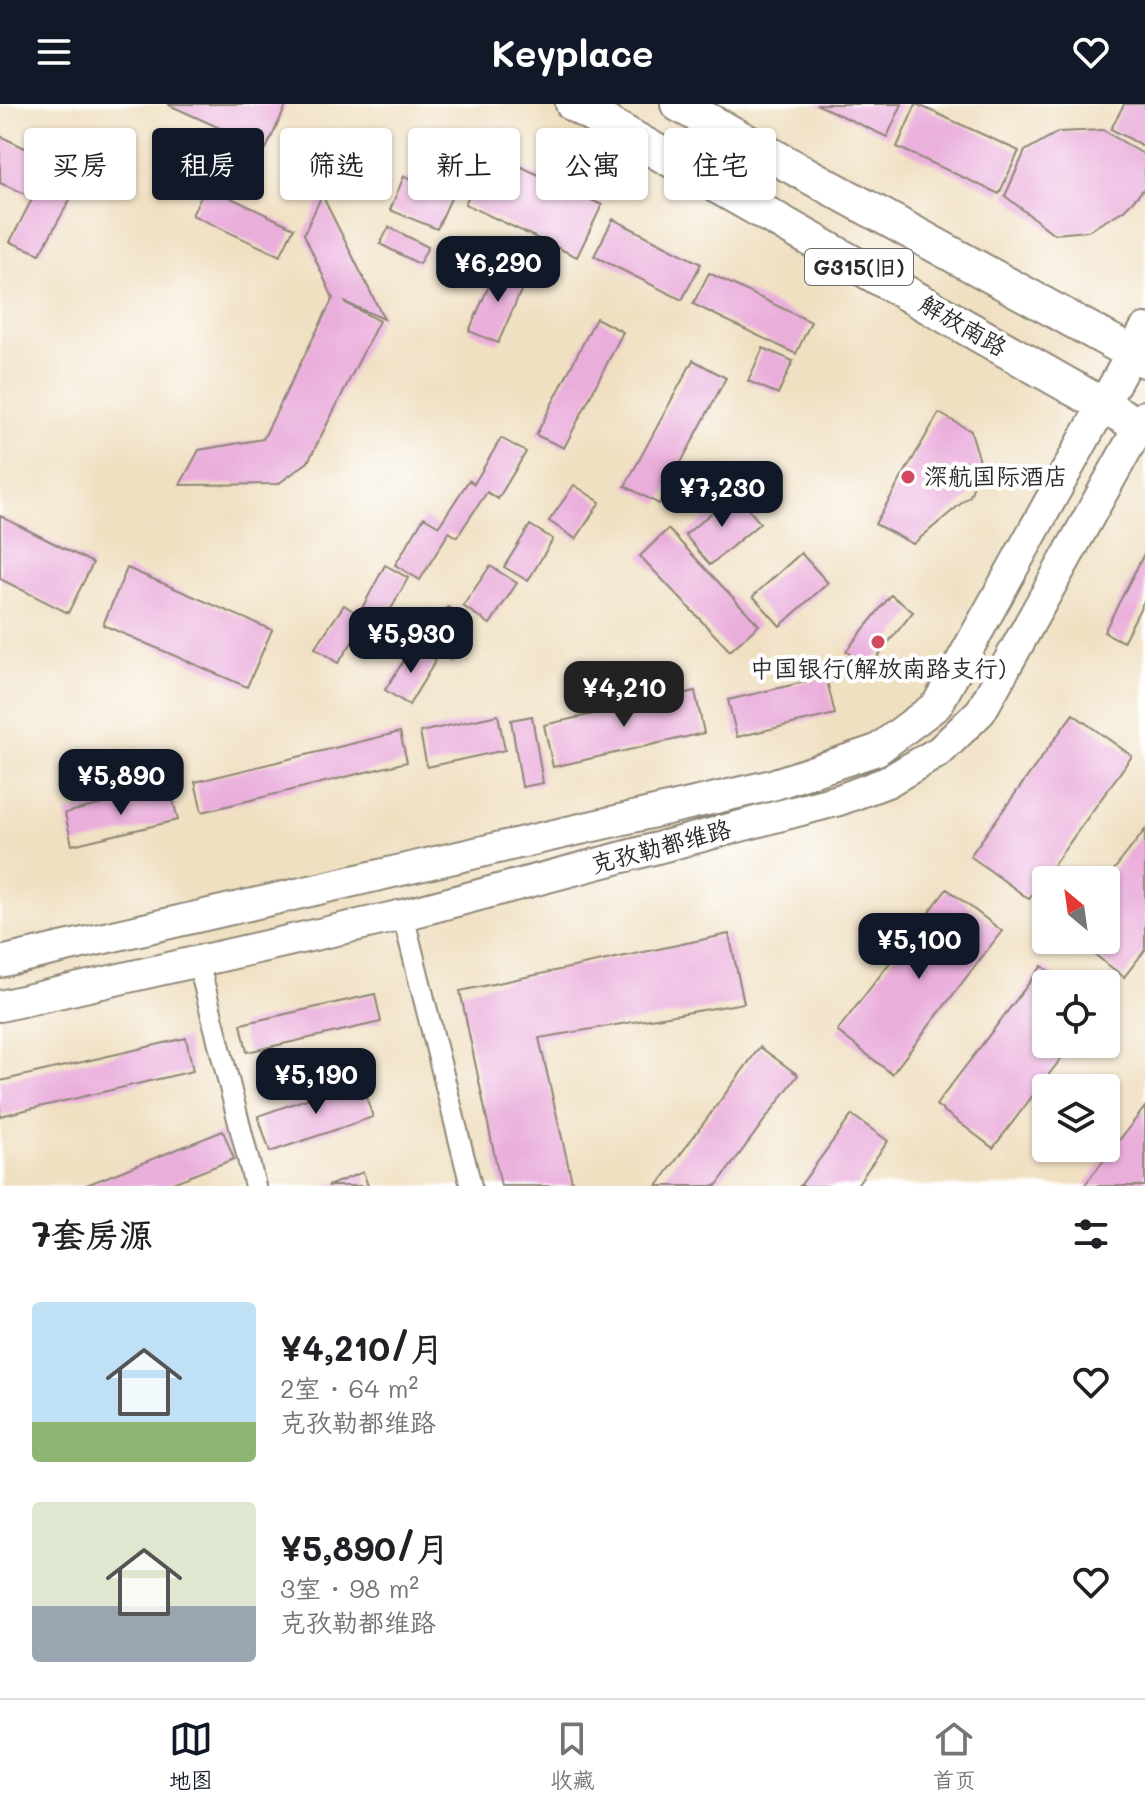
<!DOCTYPE html>
<html lang="zh">
<head>
<meta charset="utf-8">
<style>
  body { margin:0; font-family:Mali,"LXGW WenKai TC",sans-serif; background:#f2f2f2; color:#202124; height:100vh; display:flex; flex-direction:column; font-size:30px; white-space:nowrap }
  * { box-sizing:border-box; margin:0 }
  p { font-size:26px; color:#757577 }
  .icon { flex:none; width:44px; height:44px; fill:none; stroke:currentColor; stroke-width:2; stroke-linecap:round; stroke-linejoin:round }
  .map { position:relative; height:1082px; overflow:hidden }
  .drawer { display:flex; flex-direction:column; background:#fff; flex:1 }
  .drawer>* { flex:none }
  .banner { position:absolute; left:24px; top:24px; width:1098px; height:72px; display:flex; gap:16px }
  .needle { width:52px; rotate:331deg }
  .tools { position:absolute; left:1032px; top:762px; display:grid; gap:16px }
  .tools a { display:grid; place-items:center; width:88px; height:88px; border-radius:8px; background:#fff; box-shadow:0 2px 6px #0004; font-size:40px }
  .price { position:absolute; translate:-50% -68px; padding:0 18px; border-radius:16px; background:#111827; color:#fff; font-size:26px; line-height:52px; filter:drop-shadow(0 2px 4px #0008) }
  .price::after { content:''; position:absolute; left:50%; top:48px; width:24px; height:18px; margin-left:-12px; background:inherit; clip-path:polygon(0 0,100% 0,50% 100%) }
  .price.on { background:#222; color:#fff }
  ul { padding:0; list-style:none }
  li { display:flex; align-items:center; gap:24px; height:200px; padding:0 32px }
  li span { display:grid; place-items:center; flex:none; width:224px; height:160px; border-radius:8px; color:#555 }
  li>.icon { margin-inline-start:auto }
  span .icon { width:96px; height:96px; fill:#fffc; stroke-width:1 }
  li b { font-size:34px }
  h2 { display:flex; justify-content:space-between; align-items:center; height:96px; padding:0 32px; font-size:34px }
  .pill { padding:0 28px; border-radius:8px; background:#fff; box-shadow:0 2px 6px #0004; font-size:28px; line-height:72px }
  .pill.on { background:#111827; color:#fff }
  header { display:flex; justify-content:space-between; align-items:center; height:104px; padding:0 32px; background:#111827; color:#fff; font-size:36px; font-weight:700 }
  .tab-bar { display:flex; justify-content:space-around; align-items:center; height:112px; border-top:2px solid #e0e0e0; background:#fff; font-size:22px; color:#757577 }
  .tab-bar a { display:grid; justify-items:center; gap:4px }
  .tab-bar .on { color:#111827 }
  .map>svg:first-child { display:block }
</style>
</head>
<body>
<header><svg class="icon" aria-label="menu" viewBox="0 0 24 24"><path d="M4 6h16M4 12h16M4 18h16"/></svg>Keyplace<svg class="icon" aria-label="heart" viewBox="0 0 24 24"><path d="M12 20l-8-8c-3-5 5-10 8-4 3-6 11-1 8 4z"/></svg></header>
<div class="map">
<svg width="1145" height="1082" viewBox="0 0 1145 1082">
  <rect width="100%" height="100%" fill="#fff"/>
  <filter id="ink" filterUnits="userSpaceOnUse"><feTurbulence type="fractalNoise" baseFrequency=".0125" numOctaves="2"/><feDisplacementMap in="SourceGraphic" scale="16" xChannelSelector="R" yChannelSelector="G"/><feConvolveMatrix kernelMatrix="1 2 1 2 8 2 1 2 1" color-interpolation-filters="sRGB"/></filter>
  <filter id="wash" filterUnits="userSpaceOnUse"><feTurbulence type="fractalNoise" baseFrequency=".006" numOctaves="4" result="noise"/><feDisplacementMap in="SourceGraphic" scale="32" xChannelSelector="R" yChannelSelector="G"/><feGaussianBlur stdDeviation="1.8" result="paint"/><feColorMatrix in="noise" values="0 0 0 0 0 0 0 0 0 0 0 0 0 0 0 0 0 1.4 0 .05"/><feComposite in="paint" operator="in"/></filter>
  <g filter="url(#wash)">
    <rect width="100%" height="100%" fill="#f0e0c2"/>
    <g id="blocks">
      <path fill="#eaaedb" d="M 167,0 L 287,0 L 266,45 Z
        M 816,0 L 902,0 L 887,33 Z
        M 916,0 L 1019,47 L 999,90 L 897,43 Z
        M 1124,0 L 1145,0 L 1145,43 L 1111,25 Z
        M 1103,26 L 1145,51 L 1145,84 L 1124,106 L 1088,127 L 1054,130 L 1005,92 L 1025,47 L 1058,28 Z
        M 0,32 L 83,72 L 40,150 L 10,138 L 33,93 L 0,79 Z
        M 490,48 L 602,101 L 577,153 L 465,100 Z
        M 404,72 L 452,92 L 437,125 L 390,106 Z
        M 206,82 L 294,124 L 280,152 L 192,111 Z
        M 322,91 L 384,215 L 344,198 L 379,217 L 308,358 L 278,380 L 180,381 L 199,346 L 263,335 L 333,194 L 304,130 Z
        M 613,115 L 701,160 L 682,196 L 594,152 Z
        M 389,123 L 428,143 L 419,160 L 380,140 Z
        M 498,161 L 527,173 L 498,239 L 469,227 Z
        M 709,169 L 811,218 L 796,250 L 693,200 Z
        M 596,214 L 623,228 L 564,344 L 536,331 Z
        M 763,244 L 793,257 L 778,290 L 748,277 Z
        M 693,256 L 726,274 L 659,400 L 625,382 Z
        M 939,309 L 971,327 L 981,361 L 970,392 L 913,440 L 875,420 Z
        M 501,334 L 526,348 L 498,395 L 487,388 L 457,433 L 449,428 L 420,476 L 395,461 L 424,413 L 439,422 L 469,376 L 474,380 Z
        M 574,381 L 600,398 L 576,435 L 549,417 Z
        M 735,389 L 760,419 L 710,461 L 685,431 Z
        M 0,412 L 93,459 L 68,509 L 0,475 Z
        M 530,421 L 553,435 L 528,477 L 504,463 Z
        M 668,425 L 759,521 L 730,547 L 640,452 Z
        M 1145,448 L 1145,495 L 1123,538 L 1104,528 Z
        M 801,449 L 828,479 L 780,522 L 753,492 Z
        M 385,461 L 408,474 L 384,518 L 361,506 Z
        M 490,462 L 517,479 L 490,520 L 463,502 Z
        M 127,464 L 272,526 L 247,583 L 103,521 Z
        M 891,491 L 913,508 L 868,564 L 846,547 Z
        M 344,501 L 367,516 L 338,559 L 315,544 Z
        M 448,503 L 472,517 L 450,556 L 426,543 Z
        M 413,542 L 436,556 L 409,601 L 385,586 Z
        M 826,573 L 835,610 L 737,633 L 728,596 Z
        M 695,587 L 704,629 L 553,663 L 544,621 Z
        M 1073,610 L 1132,652 L 1029,795 L 970,752 Z
        M 498,611 L 505,646 L 427,663 L 420,628 Z
        M 532,612 L 543,679 L 522,683 L 511,616 Z
        M 400,628 L 407,658 L 202,708 L 195,678 Z
        M 170,684 L 178,716 L 72,741 L 65,709 Z
        M 1145,726 L 1145,846 L 1124,873 L 1076,836 L 1106,836 L 1106,776 Z
        M 947,785 L 1002,827 L 892,970 L 837,927 Z
        M 729,830 L 744,899 L 539,934 L 573,1082 L 501,1082 L 460,887 Z
        M 1042,862 L 1066,880 L 1046,880 L 1046,940 L 1072,940 L 993,1044 L 936,1001 Z
        M 375,890 L 381,918 L 247,948 L 241,920 Z
        M 186,934 L 193,967 L 0,1012 L 0,977 Z
        M 760,943 L 798,971 L 716,1082 L 657,1082 Z
        M 360,976 L 373,1013 L 270,1048 L 258,1012 Z
        M 1145,1003 L 1145,1082 L 1084,1082 Z
        M 852,1011 L 888,1037 L 856,1082 L 800,1082 Z
        M 223,1027 L 234,1055 L 165,1082 L 84,1082 Z
        M 363,1068 L 368,1082 L 328,1082 Z"/>
    </g>
  </g>
  <g filter="url(#ink)">
    <use href="#blocks" fill-opacity="0" stroke="#8e8676" stroke-width="2"/>
    <g fill="none" stroke-linecap="round" stroke-linejoin="round">
      <defs>
        <path id="street" d="M 403,811 L 471,1082
          M 198,857 L 255,1082"/>
        <path id="secondary" d="M 0,858 L 772,681 L 877,646 L 937,601 L 1145,225
          M 0,902 L 403,811 L 839,696 L 887,678 L 940,647 L 981,607 L 1145,312"/>
        <path id="primary" d="M 573,0 L 1145,325
          M 678,0 L 1145,256"/>
      </defs>
      <use href="#street" stroke="#8e8676" stroke-width="24"/>
      <use href="#secondary" stroke="#8e8676" stroke-width="34"/>
      <use href="#primary" stroke="#8e8676" stroke-width="38"/>
      <use href="#street" stroke="#fff" stroke-width="20"/>
      <use href="#secondary" stroke="#fff" stroke-width="30"/>
      <use href="#primary" stroke="#fff" stroke-width="34"/>
    </g>
  </g>
  <g fill="#d1495b" stroke="#fff" stroke-width="3">
    <circle cx="908" cy="373" r="8"/>
    <circle cx="878" cy="538" r="8"/>
  </g>
  <g text-anchor="middle" stroke-width="8" stroke-linejoin="round" paint-order="stroke">
    <rect fill="#fff" stroke="#6b6b6b" stroke-width="2" x="805" y="145" width="108" height="36" rx="6"/>
    <g font-size="22" font-weight="bold" fill="#2b2b2b">
      <text x="859" y="171">G315(旧)</text>
    </g>
    <g font-size="24" fill="#2b2b2b" stroke="#fff">
      <text transform="translate(963 222) rotate(30)" y="8">解放南路</text>
      <text transform="translate(661 743) rotate(-15)" y="8">克孜勒都维路</text>
    </g>
    <g font-size="24" fill="#2b2b2b" stroke="#fff" text-anchor="start">
      <text x="924" y="381">深航国际酒店</text>
      <text x="878" y="573" text-anchor="middle">中国银行(解放南路支行)</text>
    </g>
  </g>
</svg>
<div class="tools">
<a><svg class="needle" viewBox="-14 -14 28 28"><path d="M0-13l5 13h-10z" fill="#e53935"/><path d="M0 13l5-13h-10z" fill="#757577"/></svg></a>
<a><svg class="icon" aria-label="locate" viewBox="0 0 24 24"><circle cx="12" cy="12" r="6"/><path d="M12 2v4M12 18v4M2 12h4M18 12h4"/></svg></a>
<a><svg class="icon" aria-label="layers" viewBox="0 0 24 24"><path d="M12 4l9 5-9 5-9-5zM3 14l9 5 9-5"/></svg></a>
</div>
<b class="price" style="left:498px;top:200px">¥6,290</b>
<b class="price" style="left:722px;top:425px">¥7,230</b>
<b class="price" style="left:411px;top:571px">¥5,930</b>
<b class="price on" style="left:624px;top:625px">¥4,210</b>
<b class="price" style="left:121px;top:713px">¥5,890</b>
<b class="price" style="left:919px;top:877px">¥5,100</b>
<b class="price" style="left:316px;top:1012px">¥5,190</b>
<div class="banner">
<a class="pill">买房</a>
<a class="pill on">租房</a>
<a class="pill">筛选</a>
<a class="pill">新上</a>
<a class="pill">公寓</a>
<a class="pill">住宅</a>
</div>
</div>
<section class="drawer">
<h2>7套房源<svg class="icon" aria-label="filters" viewBox="0 0 24 24"><path d="M4 7h16M4 17h16"/><circle cx="9" cy="7" r="2"/><circle cx="15" cy="17" r="2"/></svg></h2>
<ul>
<li><span style="background:linear-gradient(#bfe0f5 75%,#8fb573 0)"><svg class="icon" aria-label="home" viewBox="0 0 24 24"><path d="M3 11l9-7 9 7M6 9v11h12V9"/></svg></span><div><b>¥4,210/月</b><p>2室 · 64 m²</p><p>克孜勒都维路</p></div><svg class="icon" aria-label="heart" viewBox="0 0 24 24"><path d="M12 20l-8-8c-3-5 5-10 8-4 3-6 11-1 8 4z"/></svg></li>
<li><span style="background:linear-gradient(#dfe7d0 65%,#9aa5b1 0)"><svg class="icon" aria-label="home" viewBox="0 0 24 24"><path d="M3 11l9-7 9 7M6 9v11h12V9"/></svg></span><div><b>¥5,890/月</b><p>3室 · 98 m²</p><p>克孜勒都维路</p></div><svg class="icon" aria-label="heart" viewBox="0 0 24 24"><path d="M12 20l-8-8c-3-5 5-10 8-4 3-6 11-1 8 4z"/></svg></li>
</ul>
</section>
<nav class="tab-bar">
<a class="on"><svg class="icon" aria-label="map" viewBox="0 0 24 24"><path d="M3 6l6-2 6 2 6-2v14l-6 2-6-2-6 2zM9 4v14M15 6v14"/></svg>地图</a>
<a><svg class="icon" aria-label="saved" viewBox="0 0 24 24"><path d="M7 4h10v16l-5-4-5 4z"/></svg>收藏</a>
<a><svg class="icon" aria-label="home" viewBox="0 0 24 24"><path d="M3 11l9-7 9 7M6 9v11h12V9"/></svg>首页</a>
</nav>
</body>
</html>
